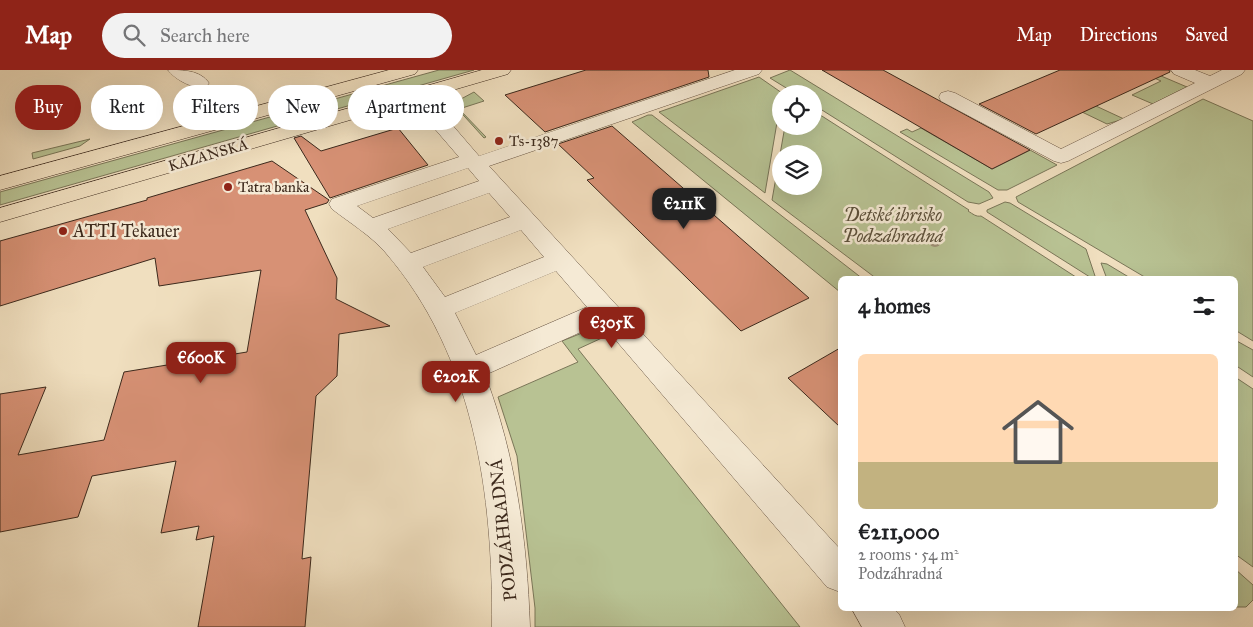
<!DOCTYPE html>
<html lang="en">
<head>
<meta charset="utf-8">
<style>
  body { margin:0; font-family:"IM FELL Great Primer",serif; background:#f2f2f2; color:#202124; height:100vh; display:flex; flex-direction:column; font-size:19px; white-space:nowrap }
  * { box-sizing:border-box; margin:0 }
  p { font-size:16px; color:#757577 }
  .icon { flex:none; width:28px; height:28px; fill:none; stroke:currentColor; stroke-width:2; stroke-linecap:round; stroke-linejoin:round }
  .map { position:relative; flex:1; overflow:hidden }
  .panel { position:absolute; left:838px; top:206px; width:400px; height:335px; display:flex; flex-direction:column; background:#fff; border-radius:8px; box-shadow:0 5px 20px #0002 }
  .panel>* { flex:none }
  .banner { position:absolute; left:15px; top:15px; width:475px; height:45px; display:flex; gap:10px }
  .tools { position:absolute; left:772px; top:15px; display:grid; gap:10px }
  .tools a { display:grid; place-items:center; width:50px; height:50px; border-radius:50%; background:#fff; box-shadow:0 5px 20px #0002; font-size:25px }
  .price { position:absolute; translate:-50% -42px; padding:0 11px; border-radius:10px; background:#8f2418; color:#fff; font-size:16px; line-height:32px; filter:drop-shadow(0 1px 2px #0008) }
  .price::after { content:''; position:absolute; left:50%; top:30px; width:15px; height:11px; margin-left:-8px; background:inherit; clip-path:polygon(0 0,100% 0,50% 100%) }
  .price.on { background:#222; color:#fff }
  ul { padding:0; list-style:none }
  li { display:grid; align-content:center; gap:10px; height:265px; padding:0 20px }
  li span { display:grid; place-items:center; height:155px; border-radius:8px; color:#555 }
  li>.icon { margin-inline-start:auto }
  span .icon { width:90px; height:90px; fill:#fffc; stroke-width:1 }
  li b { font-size:21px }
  h2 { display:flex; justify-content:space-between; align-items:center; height:60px; padding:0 20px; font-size:21px }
  .chip { padding:0 18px; border-radius:22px; background:#fff; box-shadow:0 5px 20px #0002; font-size:18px; line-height:45px }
  .chip.on { background:#8f2418; color:#fff }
  header { display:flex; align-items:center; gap:30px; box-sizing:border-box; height:70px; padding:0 25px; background:#8f2418; color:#fff }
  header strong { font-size:24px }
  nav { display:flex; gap:28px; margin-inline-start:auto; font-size:18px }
  .search { width:350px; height:45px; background:#f2f2f2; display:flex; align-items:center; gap:12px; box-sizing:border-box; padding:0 18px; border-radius:28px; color:#757577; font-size:19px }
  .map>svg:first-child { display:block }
</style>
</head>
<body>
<header>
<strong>Map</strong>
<div class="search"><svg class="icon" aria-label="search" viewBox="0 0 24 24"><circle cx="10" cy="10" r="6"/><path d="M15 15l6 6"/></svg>Search here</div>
<nav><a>Map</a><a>Directions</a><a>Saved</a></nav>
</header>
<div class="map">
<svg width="1253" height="557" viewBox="0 0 1253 557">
  <rect width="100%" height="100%" fill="#f0dfbf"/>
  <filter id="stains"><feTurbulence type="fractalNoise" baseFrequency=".004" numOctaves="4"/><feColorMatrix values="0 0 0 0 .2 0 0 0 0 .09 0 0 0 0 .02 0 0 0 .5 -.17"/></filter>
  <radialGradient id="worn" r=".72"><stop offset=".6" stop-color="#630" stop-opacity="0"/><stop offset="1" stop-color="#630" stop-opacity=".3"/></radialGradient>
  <path fill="#b8c293" stroke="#7a7658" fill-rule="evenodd" d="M 439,0 L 474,0 L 0,135 L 0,122 Z
    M 790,0 L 989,122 L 993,128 L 979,134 L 968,132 L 814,35 L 814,24 L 796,24 L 770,8 Z
    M 1136,0 L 1147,0 L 1187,17 L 1153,34 L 1132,25 L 1161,11 Z
    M 759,7 L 782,23 L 765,123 L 659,42 Z
    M 474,22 L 484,31 L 459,39 L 486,67 L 484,68 L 455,36 L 461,29 Z
    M 1203,29 L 1253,51 L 1253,271 L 1235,260 L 1235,209 L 1148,209 L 1018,132 L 1016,127 Z
    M 1096,36 L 1124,49 L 1107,54 L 1082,42 Z
    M 814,41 L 969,140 L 968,141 C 973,144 976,147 981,146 L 1079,209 L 877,209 L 772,130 L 785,56 L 814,56 ZM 781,84 L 814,84 L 814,116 L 781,116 Z
    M 648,45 L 652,45 L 863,209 L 840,209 L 840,222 L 632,52 Z
    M 921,58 L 992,99 L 1030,80 L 1057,95 L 1007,120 L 998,120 L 900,62 L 907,59 L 912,62 Z
    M 90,69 L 80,76 L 33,89 L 32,83 Z
    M 1005,132 L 1010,133 L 1086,179 L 1096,209 L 1093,209 L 987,142 L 987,140 Z
    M 1101,193 L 1107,194 L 1132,209 L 1107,209 Z
    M 587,261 L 595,261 L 604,267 L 578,279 L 800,557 L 535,557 L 535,538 L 517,386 L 498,327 L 578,292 L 562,271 Z
    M 1235,270 L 1253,280 L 1253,307 L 1235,295 Z
    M 1235,307 L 1253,319 L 1253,497 L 1235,484 Z
    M 1235,499 L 1253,515 L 1253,530 L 1246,537 L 1235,537 Z"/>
  <path fill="#d79175" stroke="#3c291c" d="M 586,0 L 708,0 L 709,7 L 545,62 L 505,25 Z
    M 822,0 L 883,0 L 1030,80 L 992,99 Z
    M 1060,0 L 1169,0 L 1170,2 L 1036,64 L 979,34 Z
    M 612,56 L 809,228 L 741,261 L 587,110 L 594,108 L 558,74 Z
    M 398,58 L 428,95 L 330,128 L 294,68 L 301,66 L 321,81 Z
    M 272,91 L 329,130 L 327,133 L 305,140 L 337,208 L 336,229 L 390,256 L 339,264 L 337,306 L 316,326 L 302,489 L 311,487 L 305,557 L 198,557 L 214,466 L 196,470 L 199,456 L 161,463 L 176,391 L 92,406 L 78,447 L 0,462 L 0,324 L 46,317 L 18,385 L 104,370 L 124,302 L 247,282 L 261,200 L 159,216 L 155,188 L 0,236 L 0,171 L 147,130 L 147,128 Z
    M 840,278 L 840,357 L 788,308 Z"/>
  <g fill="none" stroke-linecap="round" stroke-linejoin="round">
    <defs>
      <path id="minor" d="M 168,0 C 183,0 200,0 209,13 L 206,17 C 195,20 175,10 168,0 Z
        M 735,0 L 762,0 L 759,4 L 489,96 L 840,479 L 840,522 L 827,517 L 601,253 L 485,305 C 516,386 527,470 530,557 L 492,557 C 493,425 475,286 385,182 C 370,165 350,153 332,139 L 329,134 L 332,129 L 459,87 L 409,29 L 407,25 L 409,21 L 416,19 L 423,21 L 479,86 ZM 468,98 L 479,111 L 373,148 L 357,136 ZM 489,123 L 510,147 L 411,183 L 388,159 ZM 521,160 L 544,187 L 445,227 L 423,197 ZM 556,201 L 587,237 L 476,285 L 455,243 Z
        M 1171,0 L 1195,0 L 1210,6 L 1222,0 L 1245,0 L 1242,4 L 1068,91 L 1061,93 L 1054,91 L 941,31 L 939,27 L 941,23 L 948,21 L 955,23 L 1061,79 L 1195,13 L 1174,4 Z
        M 852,539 L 894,539 L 899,544 L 905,557 L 862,557 Z"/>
      <path id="major" d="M 389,0 L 418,0 L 415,4 L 0,120 L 0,106 Z
        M 482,0 L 511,0 L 508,4 L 0,152 L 0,138 Z"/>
    </defs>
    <use href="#minor" stroke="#695645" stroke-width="1"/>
    <use href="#major" stroke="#3c291c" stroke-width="1"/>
    <use href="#minor" fill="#f5ead5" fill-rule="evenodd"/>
    <use href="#major" fill="#f0dfbf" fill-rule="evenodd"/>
  </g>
  <circle fill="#9e9076" cx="935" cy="171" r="6"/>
  <g fill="#8f2418" stroke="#f5ead5" stroke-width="2">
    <circle cx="499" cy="71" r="5"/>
    <circle cx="228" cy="117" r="5"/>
    <circle cx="63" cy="161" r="5"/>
  </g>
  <g text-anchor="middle" stroke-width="5" stroke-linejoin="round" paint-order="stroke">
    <g font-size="15" fill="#3c291c" stroke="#f5ead5" text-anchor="start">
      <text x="509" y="76">Ts-1387</text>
      <text x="238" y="122">Tatra banka</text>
    </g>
    <g font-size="15" fill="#3c291c" stroke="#f5ead5">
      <text transform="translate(208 85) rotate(-16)" y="5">KAZANSKÁ</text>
    </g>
    <g font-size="18" font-style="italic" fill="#5b4f3a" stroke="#f5ead5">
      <text x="893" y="151">Detské ihrisko<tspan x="893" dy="21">Podzáhradná</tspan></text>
    </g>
    <g font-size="18" fill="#3c291c" stroke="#f5ead5" text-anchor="start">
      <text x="73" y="167">ATTI Tekauer</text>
    </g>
    <g font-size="18" fill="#3c291c" stroke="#f5ead5">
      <text transform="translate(503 460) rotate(-96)" y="6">PODZÁHRADNÁ</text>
    </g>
  </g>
  <rect width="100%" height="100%" filter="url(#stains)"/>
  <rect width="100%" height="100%" fill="url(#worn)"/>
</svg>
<div class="tools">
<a><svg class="icon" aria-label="locate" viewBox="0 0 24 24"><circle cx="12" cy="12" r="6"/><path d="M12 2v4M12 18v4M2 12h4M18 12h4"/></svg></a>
<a><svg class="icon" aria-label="layers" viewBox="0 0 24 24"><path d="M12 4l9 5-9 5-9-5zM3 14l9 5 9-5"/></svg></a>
</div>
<b class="price on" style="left:684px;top:160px">€211K</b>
<b class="price" style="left:612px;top:279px">€305K</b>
<b class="price" style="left:201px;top:314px">€600K</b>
<b class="price" style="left:456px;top:333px">€202K</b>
<div class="banner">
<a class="chip on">Buy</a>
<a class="chip">Rent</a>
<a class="chip">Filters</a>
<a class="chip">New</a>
<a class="chip">Apartment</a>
</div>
<section class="panel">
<h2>4 homes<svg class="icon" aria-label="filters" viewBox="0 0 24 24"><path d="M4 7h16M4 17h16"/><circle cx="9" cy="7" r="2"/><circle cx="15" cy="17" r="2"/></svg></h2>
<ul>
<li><span style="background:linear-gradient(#ffd9b3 70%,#c2b280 0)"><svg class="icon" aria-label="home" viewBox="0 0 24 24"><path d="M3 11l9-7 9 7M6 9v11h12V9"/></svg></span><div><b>€211,000</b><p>2 rooms · 54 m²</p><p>Podzáhradná</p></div></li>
</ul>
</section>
</div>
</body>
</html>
